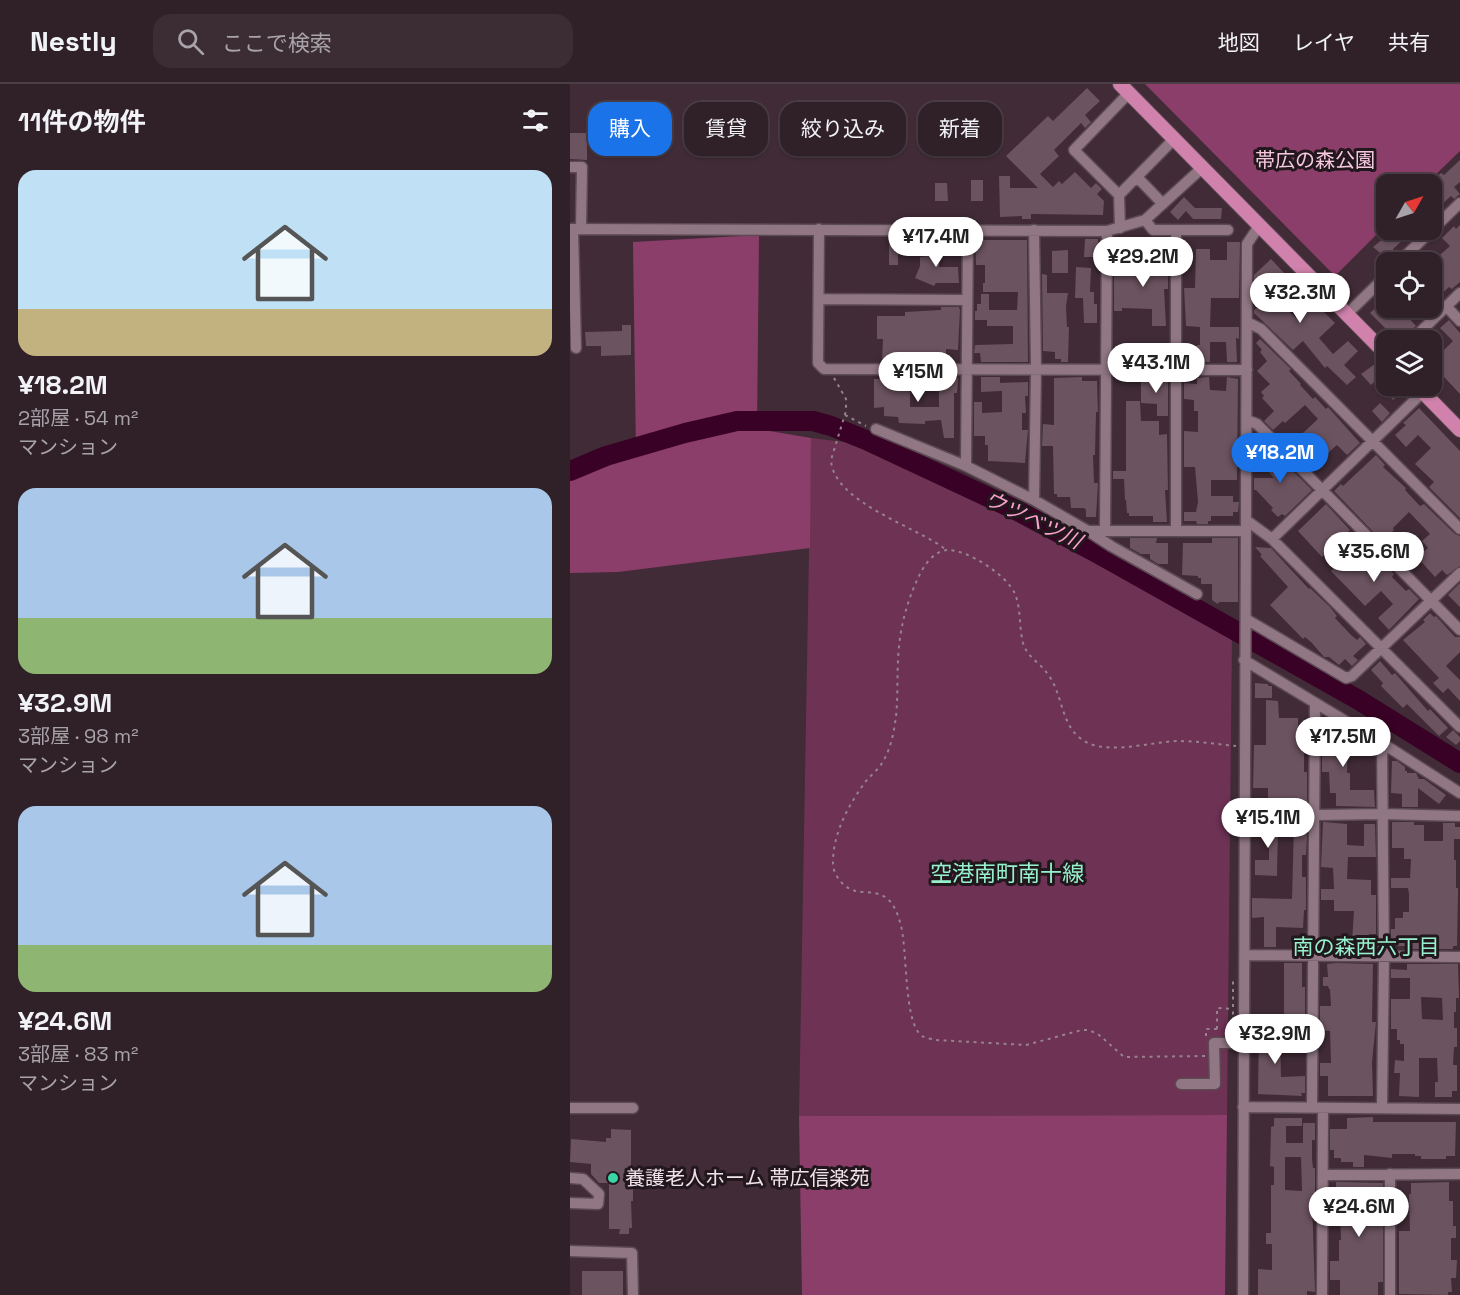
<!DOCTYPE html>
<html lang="ja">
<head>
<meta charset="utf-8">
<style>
  body { margin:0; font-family:"Space Grotesk","Noto Sans JP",sans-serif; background:#3c2d34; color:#f1f3f6; height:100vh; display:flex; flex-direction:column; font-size:22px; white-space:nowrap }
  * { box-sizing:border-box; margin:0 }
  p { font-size:20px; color:#a8a3a8 }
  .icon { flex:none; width:33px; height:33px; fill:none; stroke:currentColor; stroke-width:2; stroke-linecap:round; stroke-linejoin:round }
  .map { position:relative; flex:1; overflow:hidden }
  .sheet { display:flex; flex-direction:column; background:#302028; width:570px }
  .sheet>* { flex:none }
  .guide { position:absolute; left:18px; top:18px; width:570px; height:54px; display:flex; gap:12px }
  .needle { width:39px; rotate:51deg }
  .fabs { position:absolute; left:806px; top:90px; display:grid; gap:12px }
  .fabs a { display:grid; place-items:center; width:66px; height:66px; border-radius:12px; background:#302028; box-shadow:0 2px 4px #0004,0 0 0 2px #4b3e45; font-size:30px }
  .price { position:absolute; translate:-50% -51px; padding:0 14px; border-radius:21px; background:#fff; color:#222; font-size:20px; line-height:39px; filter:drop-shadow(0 2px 3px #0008) }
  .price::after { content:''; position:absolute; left:50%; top:36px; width:18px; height:14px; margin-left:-9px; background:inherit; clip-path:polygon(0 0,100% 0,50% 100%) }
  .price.active { background:#1a73e8; color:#fff }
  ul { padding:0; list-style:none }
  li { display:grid; align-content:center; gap:12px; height:318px; padding:0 18px }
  li span { display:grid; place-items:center; height:186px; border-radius:18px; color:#555 }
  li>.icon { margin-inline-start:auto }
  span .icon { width:108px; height:108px; fill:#fffc; stroke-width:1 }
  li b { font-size:26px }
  h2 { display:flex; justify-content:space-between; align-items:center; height:72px; padding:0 18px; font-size:26px }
  .pill { padding:0 21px; border-radius:18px; background:#302028; box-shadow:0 2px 4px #0004,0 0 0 2px #4b3e45; font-size:21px; line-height:54px }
  .pill.active { background:#1a73e8; color:#fff }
  header { display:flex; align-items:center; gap:36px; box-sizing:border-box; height:84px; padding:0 30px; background:#302028; border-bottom:2px solid #4b3e45 }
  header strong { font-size:28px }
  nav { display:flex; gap:33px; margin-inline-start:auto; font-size:21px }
  .search { width:420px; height:54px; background:#3c2d34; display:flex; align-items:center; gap:15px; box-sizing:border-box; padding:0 21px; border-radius:18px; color:#a8a3a8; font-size:22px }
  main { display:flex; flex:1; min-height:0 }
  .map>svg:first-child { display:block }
</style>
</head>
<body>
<header>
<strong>Nestly</strong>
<div class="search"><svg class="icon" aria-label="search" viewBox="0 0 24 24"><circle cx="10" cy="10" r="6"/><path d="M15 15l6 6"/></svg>ここで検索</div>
<nav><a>地図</a><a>レイヤ</a><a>共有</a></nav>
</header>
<main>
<section class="sheet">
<h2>11件の物件<svg class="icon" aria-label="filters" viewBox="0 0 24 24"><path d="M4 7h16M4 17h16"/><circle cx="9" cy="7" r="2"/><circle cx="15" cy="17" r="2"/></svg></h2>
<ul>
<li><span style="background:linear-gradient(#bfe0f5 75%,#c2b280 0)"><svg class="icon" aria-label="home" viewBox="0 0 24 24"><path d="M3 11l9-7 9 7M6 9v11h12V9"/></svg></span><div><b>¥18.2M</b><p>2部屋 · 54 m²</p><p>マンション</p></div></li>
<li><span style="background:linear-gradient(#a9c7e8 70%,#8fb573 0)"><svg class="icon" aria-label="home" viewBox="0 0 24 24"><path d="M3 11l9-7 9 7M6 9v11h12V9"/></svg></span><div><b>¥32.9M</b><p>3部屋 · 98 m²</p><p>マンション</p></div></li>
<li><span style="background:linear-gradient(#a9c7e8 75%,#8fb573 0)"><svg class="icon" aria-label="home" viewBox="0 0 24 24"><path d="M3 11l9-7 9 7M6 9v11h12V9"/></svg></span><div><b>¥24.6M</b><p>3部屋 · 83 m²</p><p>マンション</p></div></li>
</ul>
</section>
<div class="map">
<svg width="890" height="1211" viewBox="0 0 890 1211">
  <rect width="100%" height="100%" fill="#402b36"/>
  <path fill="#6e3254" d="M 241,354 L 299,361 L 662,551 L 657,1031 L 229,1032 Z"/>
  <path fill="#8c3e6a" d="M 575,0 L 890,0 L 890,67 L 856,100 L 816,100 L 816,141 L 765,192 Z
    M 189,151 L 187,345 L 241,354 L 240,464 L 48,488 L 0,489 L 0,395 L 52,373 L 66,370 L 63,158 Z
    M 657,1031 L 655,1211 L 232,1211 L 229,1032 Z"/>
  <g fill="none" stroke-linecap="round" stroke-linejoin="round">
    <path stroke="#390125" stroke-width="20" d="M 0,387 L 36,372 L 115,349 L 167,337 L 243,337 L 261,342 L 296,356 L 450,428 L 527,469 L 787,615 L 890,679"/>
  </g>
  <path fill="#6b535f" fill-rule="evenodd" d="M 517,4 L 530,17 L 515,31 L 521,38 L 515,44 L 511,39 L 484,66 L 489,72 L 470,90 L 483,103 L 489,97 L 492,100 L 505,88 L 521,104 L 526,99 L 532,105 L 527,110 L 534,117 L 533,131 L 461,130 L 461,135 L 452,135 L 452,132 L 430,133 L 429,92 L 440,92 L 440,104 L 468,104 L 436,72 L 478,32 L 483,37 Z
    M 0,49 L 17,49 L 17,76 L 0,75 Z
    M 890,76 L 890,98 L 884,103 L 890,110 L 884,115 L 881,112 L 861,130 L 861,98 L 871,89 L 874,91 Z
    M 401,96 L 413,96 L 413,117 L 401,117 Z
    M 365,99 L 377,99 L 378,117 L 365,117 Z
    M 614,113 L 625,124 L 652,124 L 651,135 L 623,135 L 616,127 L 608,136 L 600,128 Z
    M 890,141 L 890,198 L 882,205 L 879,203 L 865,216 L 861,211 L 862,178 L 839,178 L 851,167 L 862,178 L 880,162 L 872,154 L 884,142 L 886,145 Z
    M 824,146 L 844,146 L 823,165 L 826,170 L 821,178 L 803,163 Z
    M 414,154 L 414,156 L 457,156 L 458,278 L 411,278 L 410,269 L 404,269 L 405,261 L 443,260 L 443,242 L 417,242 L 417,236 L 405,236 L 405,227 L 407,227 L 407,220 L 411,220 L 411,210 L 419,210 L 419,226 L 447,226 L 448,208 L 413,208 L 413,199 L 415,199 L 415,181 L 406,181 L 405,155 Z
    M 515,155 L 528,155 L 528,173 L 514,173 Z
    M 369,158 L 369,183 L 388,183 L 389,199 L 366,199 L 364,202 L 345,194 L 350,182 L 350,173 L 358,172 L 357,159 Z
    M 657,158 L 670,158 L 669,214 L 641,214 L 640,243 L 669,243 L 669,255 L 666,254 L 667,278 L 657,278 L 656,258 L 640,258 L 640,278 L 627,278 L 627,261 L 630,261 L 630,243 L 616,242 L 614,204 L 625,204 L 626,165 L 640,165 L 640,176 L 657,176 Z
    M 319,161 L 328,161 L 328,181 L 319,181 Z
    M 498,166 L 498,189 L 482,189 L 482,167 Z
    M 557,175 L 598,177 L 598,205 L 594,205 L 596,242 L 582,242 L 582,225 L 552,224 L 552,227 L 544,227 L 544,192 L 556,192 Z
    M 701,175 L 715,190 L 715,193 L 701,206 L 713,222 L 726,234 L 743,217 L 765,239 L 749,254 L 763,270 L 778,257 L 788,267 L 774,281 L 786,293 L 777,301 L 757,282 L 755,284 L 733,257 L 723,266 L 684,229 L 684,226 L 696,216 L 684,203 L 684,191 Z
    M 506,183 L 521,184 L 520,208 L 524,208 L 524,220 L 527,220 L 527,239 L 514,239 L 513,214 L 505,214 Z
    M 472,190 L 477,191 L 477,209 L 498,209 L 496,222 L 497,243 L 499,243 L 498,278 L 491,278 L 491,275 L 485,275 L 485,268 L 473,267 Z
    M 816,214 L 816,224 L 836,224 L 841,229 L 837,232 L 846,242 L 836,251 L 835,256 L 827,256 L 800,229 Z
    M 371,223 L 389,223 L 390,226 L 388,266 L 376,265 L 376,278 L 312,277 L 313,255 L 307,255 L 307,232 L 335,232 L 335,228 L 371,226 Z
    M 879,236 L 890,249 L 890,310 L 861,279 L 861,258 L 871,269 L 883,257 L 870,244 Z
    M 52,241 L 61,241 L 61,271 L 31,272 L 31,262 L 16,262 L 15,248 L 52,247 Z
    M 690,255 L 721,285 L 719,287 L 731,300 L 730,301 L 743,315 L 745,313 L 756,325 L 758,323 L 790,359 L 777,371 L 767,361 L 741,384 L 719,362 L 748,335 L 735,321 L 715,339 L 713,337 L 703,346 L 694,337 L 704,327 L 692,314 L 694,312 L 691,308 L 700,300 L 687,287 L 697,277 L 690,268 L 692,266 L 686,259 Z
    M 555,260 L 570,261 L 570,265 L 587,265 L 587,260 L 598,260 L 598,277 L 555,277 L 555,274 L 544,273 L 544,265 L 555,265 Z
    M 805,280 L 816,292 L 816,302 L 828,302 L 833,307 L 823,316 L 805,297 L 801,301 L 791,290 Z
    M 361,293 L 388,294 L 387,309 L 384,309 L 384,354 L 374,354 L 371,336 L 355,337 L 355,340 L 329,339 L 328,333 L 314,332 L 314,323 L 304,324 L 304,295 L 312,295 L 312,297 L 320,297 L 320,300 L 340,300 L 340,323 L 369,323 L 369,301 L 361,302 Z
    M 411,293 L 430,293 L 430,299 L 458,298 L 458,312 L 455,312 L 456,329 L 452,329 L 452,346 L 458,346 L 455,379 L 418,377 L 418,361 L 415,361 L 415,352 L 404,352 L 404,318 L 412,318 L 412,329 L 432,328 L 432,307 L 411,308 Z
    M 512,293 L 512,297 L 527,297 L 528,328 L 526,328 L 525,371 L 523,371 L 524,399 L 528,399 L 526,433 L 516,433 L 516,426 L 514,424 L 501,424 L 500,413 L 487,413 L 487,410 L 484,410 L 483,362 L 472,362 L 473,340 L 484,341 L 484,294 Z
    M 639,293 L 640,306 L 656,307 L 657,293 L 668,295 L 667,396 L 641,396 L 641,412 L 663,412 L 663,418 L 669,418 L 668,428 L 663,428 L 663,432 L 641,432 L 641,437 L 638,437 L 638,440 L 627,440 L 626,437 L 614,437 L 614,428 L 626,428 L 628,418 L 625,383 L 614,383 L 614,347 L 628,348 L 628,327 L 624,327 L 624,316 L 614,315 L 614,299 L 627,300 L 627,294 Z
    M 571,295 L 598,295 L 598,332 L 587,332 L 587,320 L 571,319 Z
    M 556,317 L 570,317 L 571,337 L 589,337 L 589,351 L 597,350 L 598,406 L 595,406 L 597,438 L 583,438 L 583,432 L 559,432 L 559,429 L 557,429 L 556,416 L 555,416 L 554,395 L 543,395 L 543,387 L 556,387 Z
    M 810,319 L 820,329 L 812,338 L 802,327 Z
    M 849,324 L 890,367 L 890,434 L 859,403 L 864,398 L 845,380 L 861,364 L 848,351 L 836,363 L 825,351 L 836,341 L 833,339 Z
    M 692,356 L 742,406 L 715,432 L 712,430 L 708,433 L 701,426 L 703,424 L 686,406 L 684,406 L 684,394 L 704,394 L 695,384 L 701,378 L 686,362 Z
    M 806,371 L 815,381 L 813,383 L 836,404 L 835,406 L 850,422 L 854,420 L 885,450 L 890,452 L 890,482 L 877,491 L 872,486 L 865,493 L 847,473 L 858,464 L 852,457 L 860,450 L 839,428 L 823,444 L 824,446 L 812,457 L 764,407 L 771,400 L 773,402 Z
    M 756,420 L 780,446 L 752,473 L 728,447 Z
    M 560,454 L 587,454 L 586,459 L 598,459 L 598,480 L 588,480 L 580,475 L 580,470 L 571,470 L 560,464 Z
    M 642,454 L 668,454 L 668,518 L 649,518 L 648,520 L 642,516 L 642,500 L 631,500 L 631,494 L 628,494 L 628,492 L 612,491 L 613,459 L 642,459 Z
    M 791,457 L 824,490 L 822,493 L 836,507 L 839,505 L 849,515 L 819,546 L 808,534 L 823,520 L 811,507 L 795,522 L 761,487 Z
    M 685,463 L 701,464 L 739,505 L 740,504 L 760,523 L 767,532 L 765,534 L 781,551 L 787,556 L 790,553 L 796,560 L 783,572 L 788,576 L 782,582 L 775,575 L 769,581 L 759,573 L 754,573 L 741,558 L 735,553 L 733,555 L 700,521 L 718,503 L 690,472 L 692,471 Z
    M 890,499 L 890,523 L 878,511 Z
    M 860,529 L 864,533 L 866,532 L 885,553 L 890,553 L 890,568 L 876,582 L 890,596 L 890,617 L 878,604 L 873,609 L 863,599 L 869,594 L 833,556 L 855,538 L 853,536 Z
    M 810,577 L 822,591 L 825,589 L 858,627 L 860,625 L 878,644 L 869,652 L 837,620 L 833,624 L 811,602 L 813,599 L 801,586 Z
    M 685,599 L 698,600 L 698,602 L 702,602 L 702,614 L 685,614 Z
    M 696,616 L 708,617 L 709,634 L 728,634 L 728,654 L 737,654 L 737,669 L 734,669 L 734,688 L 737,688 L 737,719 L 708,719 L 708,724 L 698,724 L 698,704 L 683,704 L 684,661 L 696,661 Z
    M 757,636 L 798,660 L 793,667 L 778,657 L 777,689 L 780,689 L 780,706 L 804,706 L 805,723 L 766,722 L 766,709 L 760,709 L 759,688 L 752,688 L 752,657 L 754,654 L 772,655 L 753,643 Z
    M 883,646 L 890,653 L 890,657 L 886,661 L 876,653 Z
    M 822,677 L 827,677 L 835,683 L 835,687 L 837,687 L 837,689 L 846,689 L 849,695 L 854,695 L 876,711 L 869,720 L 848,704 L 848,723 L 832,723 L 832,710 L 821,709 Z
    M 753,738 L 777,740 L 777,761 L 794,762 L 794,740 L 805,740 L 806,773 L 778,773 L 777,795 L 801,796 L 801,811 L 806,811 L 806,850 L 799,850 L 799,858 L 782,858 L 784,827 L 764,827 L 764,816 L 751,816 L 751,805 L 764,805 L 763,784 L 751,783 Z
    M 822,738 L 844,738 L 844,741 L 854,741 L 854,757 L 873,757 L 873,739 L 885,739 L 885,743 L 890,743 L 890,755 L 884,755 L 884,776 L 886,776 L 886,804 L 888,804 L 888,810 L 887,862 L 883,862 L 883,865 L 837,865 L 837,862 L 821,862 L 821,845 L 825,845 L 825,834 L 833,834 L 833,828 L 839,828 L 839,810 L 838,804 L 821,804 L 821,794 L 840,794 L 841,775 L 834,775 L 834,764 L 822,764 Z
    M 703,739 L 703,741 L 708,741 L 707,792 L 685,791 L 685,776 L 699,776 L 699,754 L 691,754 L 691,749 L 682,749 L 682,740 Z
    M 724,740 L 735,740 L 737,752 L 736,771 L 732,771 L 732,793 L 736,793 L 736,826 L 734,826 L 733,844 L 706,843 L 706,863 L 694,863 L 694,833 L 682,834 L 682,814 L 722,815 Z
    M 714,879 L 732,879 L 732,903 L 735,903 L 735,948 L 729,948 L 729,939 L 714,939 Z
    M 766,879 L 803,880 L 802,938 L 806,938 L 802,978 L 803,1012 L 758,1012 L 758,992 L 750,992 L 750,979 L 761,979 L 760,947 L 750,946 L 750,922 L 761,922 L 760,905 L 759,905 L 758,902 L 753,902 L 753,893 L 758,893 L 757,880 Z
    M 837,880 L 888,880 L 889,914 L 886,914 L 886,928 L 884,928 L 884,944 L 887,944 L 887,963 L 884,963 L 883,981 L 887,981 L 887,1007 L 882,1007 L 882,1013 L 865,1013 L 865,998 L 868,998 L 867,974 L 849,974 L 849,1013 L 829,1012 L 830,989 L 824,989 L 825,976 L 834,977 L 834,960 L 830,960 L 830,956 L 827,956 L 827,945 L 821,945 L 821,915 L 840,915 L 840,894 L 821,894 L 821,885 L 837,886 ZM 851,913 L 872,914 L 873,936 L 852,935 Z
    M 689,938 L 710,941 L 711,993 L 735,992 L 735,1009 L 731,1009 L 732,1012 L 688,1010 Z
    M 803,1033 L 803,1038 L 886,1038 L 885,1072 L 876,1072 L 876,1075 L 851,1075 L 851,1072 L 845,1072 L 845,1070 L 822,1070 L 822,1074 L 794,1071 L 794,1083 L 783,1083 L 783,1078 L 771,1078 L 771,1074 L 764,1074 L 764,1066 L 760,1066 L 760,1045 L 777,1045 L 777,1034 Z
    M 704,1034 L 732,1034 L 732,1042 L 716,1042 L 716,1059 L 733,1059 L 733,1039 L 745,1039 L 745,1056 L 742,1056 L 742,1075 L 743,1084 L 745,1084 L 745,1116 L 742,1116 L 745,1208 L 737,1207 L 737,1211 L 688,1211 L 688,1185 L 702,1186 L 702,1160 L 696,1160 L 696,1149 L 701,1149 L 701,1101 L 704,1101 L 704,1083 L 700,1082 L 701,1043 L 704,1042 ZM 715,1073 L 731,1073 L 732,1107 L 715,1106 Z
    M 41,1045 L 61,1046 L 61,1101 L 63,1101 L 63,1117 L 61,1117 L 62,1144 L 59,1144 L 59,1150 L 49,1150 L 50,1145 L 39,1145 L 39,1099 L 29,1099 L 21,1090 L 21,1080 L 0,1078 L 1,1055 L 36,1058 L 36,1054 L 41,1054 Z
    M 766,1098 L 813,1099 L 813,1198 L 808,1198 L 808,1211 L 770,1211 L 770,1196 L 760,1196 L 760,1177 L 769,1177 L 769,1156 L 771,1156 L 770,1126 L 760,1126 L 760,1106 L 766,1106 Z
    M 879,1098 L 879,1117 L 883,1117 L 883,1142 L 886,1142 L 886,1154 L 881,1154 L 881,1176 L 887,1176 L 886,1194 L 881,1194 L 882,1208 L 878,1208 L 878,1211 L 829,1210 L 829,1147 L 840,1147 L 839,1110 L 841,1110 L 841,1099 Z
    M 12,1187 L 53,1187 L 53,1211 L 12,1211 Z"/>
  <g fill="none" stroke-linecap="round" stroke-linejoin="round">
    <defs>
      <path id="minor" d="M 0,83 L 12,83 L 11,145
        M 567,93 L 593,120
        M 549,111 L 604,55
        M 575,136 L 583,146 L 658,146
        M 550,144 L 549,111 L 504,66 L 559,9
        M 0,145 L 537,147 L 575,136 L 632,84
        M 3,145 L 6,264
        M 249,145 L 248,279 L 254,285 L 677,286
        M 464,146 L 466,285 L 464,416
        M 606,146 L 606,447
        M 829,178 L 890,119
        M 249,215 L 397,216
        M 876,222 L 890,237
        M 777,230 L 816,192
        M 677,238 L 691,245 L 890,445
        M 842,256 L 890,209
        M 677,336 L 687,340 L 890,546
        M 306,345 L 396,382 L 464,416 L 518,447 L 675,447
        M 396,382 L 398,145
        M 676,436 L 702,455 L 890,643
        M 518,447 L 541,462 L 627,510
        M 535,447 L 537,147
        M 702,455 L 853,308
        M 676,535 L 776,594 L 782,592 L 890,489
        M 674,576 L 812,659 L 890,709
        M 675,732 L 813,730 L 890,732
        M 675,871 L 890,873
        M 611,1000 L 645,1000 L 644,959 L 674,959
        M 673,1023 L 890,1025
        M 0,1024 L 63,1024
        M 742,1024 L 745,620
        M 812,1024 L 814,872 L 812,659
        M 753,1091 L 890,1090
        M 0,1094 L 13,1095 L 29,1110 L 28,1120 L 0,1119
        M 0,1167 L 62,1169 L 63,1211
        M 673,1211 L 677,160 L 689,142
        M 752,1211 L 753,1024
        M 820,1211 L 820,1090"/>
      <path id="major" d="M 550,0 L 816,270
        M 847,302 L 890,346"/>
    </defs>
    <use href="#minor" stroke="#5b4953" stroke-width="13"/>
    <use href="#major" stroke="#5b4953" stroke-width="16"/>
    <path stroke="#96838d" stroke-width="2" stroke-dasharray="3 4.5" stroke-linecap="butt" d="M 264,294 L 276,315 L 276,327 L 261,376 C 263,418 347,443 375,465
      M 275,331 L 296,342
      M 663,938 L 663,896
      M 647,945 L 647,924 L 662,925
      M 636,952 L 636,945 L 647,945 L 647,949
      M 635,972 L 554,973 L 528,950 L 518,946 L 512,946 L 456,961 L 366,956 C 362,955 355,954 352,952 C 333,939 338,863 330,838 C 327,828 323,818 315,813 C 306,807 295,809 286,807 C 274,805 262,790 263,778 C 263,749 279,720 296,697 C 301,691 308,686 312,679 C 321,665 324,648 326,632 C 328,614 327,595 328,577 C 329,547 336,519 349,492 C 354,481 364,467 377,466 C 397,465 438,492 445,510 C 451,524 449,543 453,559 C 457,573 469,578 477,589 C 495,612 489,645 518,659 C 542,670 581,658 607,657 C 626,657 646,660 666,662"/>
    <use href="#minor" stroke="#907783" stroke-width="10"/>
    <use href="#major" stroke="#d082ac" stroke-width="14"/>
  </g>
  <circle fill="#3bd4a4" stroke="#21171c" stroke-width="2" cx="43" cy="1094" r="6"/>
  <g text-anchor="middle" stroke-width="6" stroke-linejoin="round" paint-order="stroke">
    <g font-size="20" fill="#f6c8df" stroke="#21171c">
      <text x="745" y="83">帯広の森公園</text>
    </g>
    <g font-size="20" fill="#f1e2e9" stroke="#21171c" text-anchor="start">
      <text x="55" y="1101">養護老人ホーム 帯広信楽苑</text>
    </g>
    <g font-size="21" font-style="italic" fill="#f9a1cf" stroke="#21171c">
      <text transform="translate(463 436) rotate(26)" y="7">ウツベツ川</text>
    </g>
    <g font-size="21" fill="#96f0cd" stroke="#21171c">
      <text x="796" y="870">南の森西六丁目</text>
    </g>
    <g font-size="22" fill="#96f0cd" stroke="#21171c">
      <text x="437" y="797">空港南町南十線</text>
    </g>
  </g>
</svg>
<div class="fabs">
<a><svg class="needle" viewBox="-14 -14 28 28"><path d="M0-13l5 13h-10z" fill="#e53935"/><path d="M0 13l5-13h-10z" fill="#a8a3a8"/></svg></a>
<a><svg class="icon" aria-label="locate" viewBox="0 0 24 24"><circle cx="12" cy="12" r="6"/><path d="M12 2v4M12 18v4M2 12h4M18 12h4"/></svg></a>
<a><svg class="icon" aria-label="layers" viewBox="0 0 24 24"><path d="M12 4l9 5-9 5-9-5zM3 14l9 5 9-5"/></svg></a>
</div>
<b class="price" style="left:366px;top:184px">¥17.4M</b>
<b class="price" style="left:573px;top:204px">¥29.2M</b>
<b class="price" style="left:730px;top:240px">¥32.3M</b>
<b class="price" style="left:586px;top:310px">¥43.1M</b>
<b class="price" style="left:348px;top:319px">¥15M</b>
<b class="price active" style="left:710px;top:400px">¥18.2M</b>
<b class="price" style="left:804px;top:499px">¥35.6M</b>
<b class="price" style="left:773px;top:684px">¥17.5M</b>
<b class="price" style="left:698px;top:765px">¥15.1M</b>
<b class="price" style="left:705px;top:981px">¥32.9M</b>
<b class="price" style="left:789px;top:1154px">¥24.6M</b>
<div class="guide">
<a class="pill active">購入</a>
<a class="pill">賃貸</a>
<a class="pill">絞り込み</a>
<a class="pill">新着</a>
</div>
</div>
</main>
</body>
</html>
